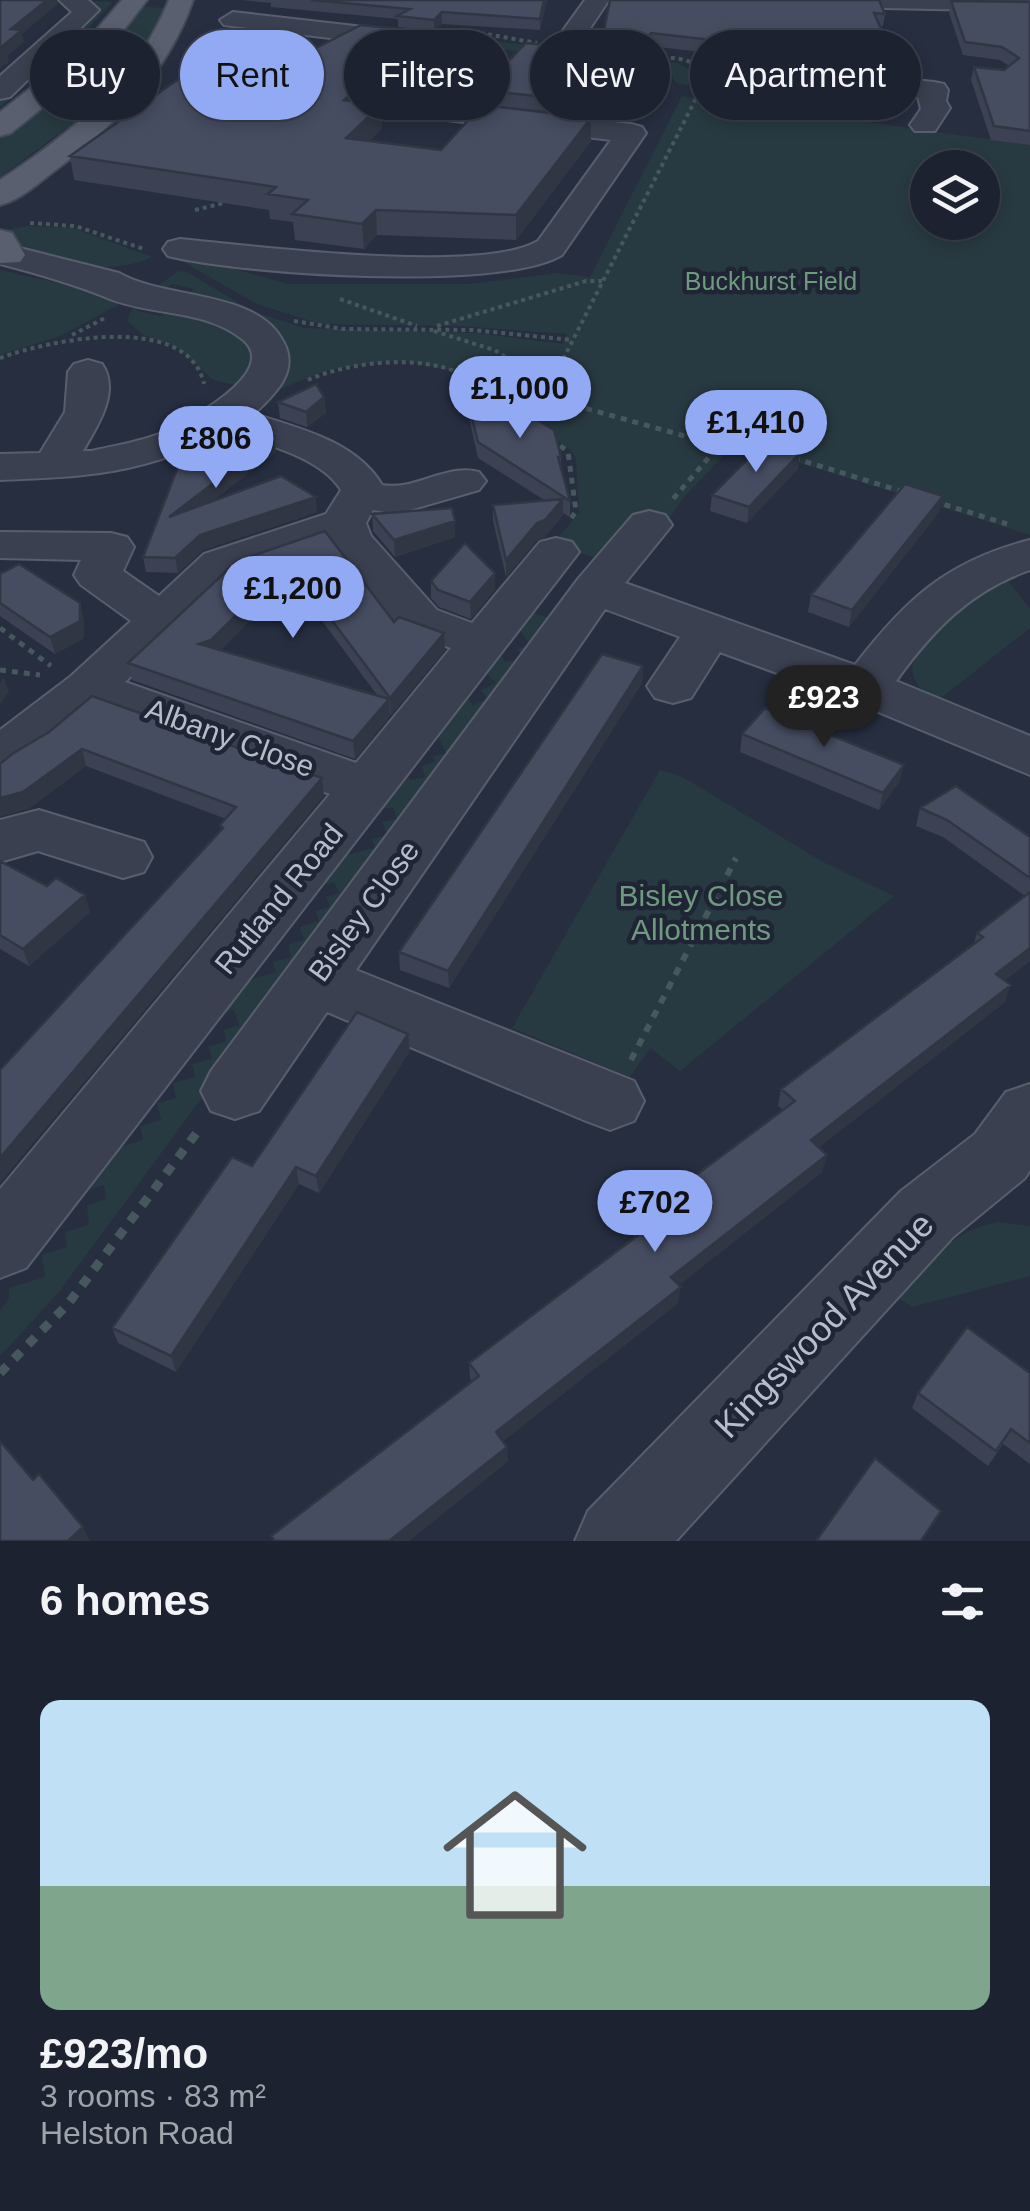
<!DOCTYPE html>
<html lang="en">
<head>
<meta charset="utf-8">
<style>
  body { margin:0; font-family:Arial,sans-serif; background:#292f3c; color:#f1f3f6; height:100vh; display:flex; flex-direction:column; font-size:38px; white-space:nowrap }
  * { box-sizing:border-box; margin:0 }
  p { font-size:32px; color:#a0a4ab }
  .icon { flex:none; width:55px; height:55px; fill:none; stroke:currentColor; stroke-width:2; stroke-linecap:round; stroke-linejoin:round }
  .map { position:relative; height:1541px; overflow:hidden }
  .panel { display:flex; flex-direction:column; background:#1c2230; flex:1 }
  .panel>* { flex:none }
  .banner { position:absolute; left:30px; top:30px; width:970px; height:90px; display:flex; gap:20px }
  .fabs { position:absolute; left:910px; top:150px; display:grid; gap:20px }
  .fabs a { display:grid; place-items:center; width:90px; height:90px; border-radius:50%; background:#1c2230; box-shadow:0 5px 15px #0003,0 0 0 2px #3a3f4c; font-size:50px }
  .price { position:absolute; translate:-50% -85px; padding:0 22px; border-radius:35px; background:#92aaf4; color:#111; font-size:32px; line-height:65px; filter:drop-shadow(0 2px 5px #0008) }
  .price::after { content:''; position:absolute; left:50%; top:60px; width:30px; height:22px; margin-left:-15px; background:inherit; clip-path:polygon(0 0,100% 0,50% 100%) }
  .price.current { background:#222; color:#fff }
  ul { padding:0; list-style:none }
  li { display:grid; align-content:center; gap:20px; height:530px; padding:0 40px }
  li span { display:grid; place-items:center; height:310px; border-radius:20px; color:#555 }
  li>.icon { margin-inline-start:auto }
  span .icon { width:180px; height:180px; fill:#fffc; stroke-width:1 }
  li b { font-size:42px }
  h2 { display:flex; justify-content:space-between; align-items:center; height:120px; padding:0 40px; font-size:42px }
  .tag { padding:0 35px; border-radius:45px; background:#1c2230; box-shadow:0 5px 15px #0003,0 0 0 2px #3a3f4c; font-size:35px; line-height:90px }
  .tag.current { background:#92aaf4; color:#111 }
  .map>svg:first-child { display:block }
</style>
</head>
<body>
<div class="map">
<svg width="1030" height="1541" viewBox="0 0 1030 1541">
  <rect width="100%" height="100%" fill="#262e40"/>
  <path fill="#283a41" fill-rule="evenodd" d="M 80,0 L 113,2 L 60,58 L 0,107 L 0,96 L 55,50 Z
    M 143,7 L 167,8 L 141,56 L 100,104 L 0,177 L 0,137 L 89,69 Z
    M 493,41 L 678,63 L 694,72 L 687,86 L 675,82 L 670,73 L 656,69 L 487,48 Z
    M 682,96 L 1030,145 L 1030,535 L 736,443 L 684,497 L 663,528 L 601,559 L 552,545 L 579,513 L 576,458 L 570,449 L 493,399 L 472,375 L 406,361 L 385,361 L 324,371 L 273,392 L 280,367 L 198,296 L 190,293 L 194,289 L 172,284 L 166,288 L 158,286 L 178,271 L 187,272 L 252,311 L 304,328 L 478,333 L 563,344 L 567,334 L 460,326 L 320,324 L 257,304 L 178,259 L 192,257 L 288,284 L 470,284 L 558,273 L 590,277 ZM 928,168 L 982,168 L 982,222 L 928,222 Z
    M 29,226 L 73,228 L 152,257 C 114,277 31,266 4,230 Z
    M 0,270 L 129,299 L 60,336 L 0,355 Z
    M 134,305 L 140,306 L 136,311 L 161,316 L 166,312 L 207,316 L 258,345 L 249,388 L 213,380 L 177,347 L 143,335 L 127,320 Z
    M 1004,576 L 1030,609 L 1030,628 L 937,701 C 866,662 969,601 1004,576 Z
    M 525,611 L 554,619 L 59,1292 L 0,1356 L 0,1311 L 9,1298 L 9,1288 L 45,1277 L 42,1255 L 67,1247 L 65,1232 L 89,1225 L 87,1206 L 106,1199 L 104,1185 L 64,1197 L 98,1153 L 143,1140 L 140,1126 L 161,1120 L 157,1103 L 176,1098 L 173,1083 L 195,1077 L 192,1064 L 212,1059 L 209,1047 L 226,1041 L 224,1030 L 239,1025 L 234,1010 L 202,1019 L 229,986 L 276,972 L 273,962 L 291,957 L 288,945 L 304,940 L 300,927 L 319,921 L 315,911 L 330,907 L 326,897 L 339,893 L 334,882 L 319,885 L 329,859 L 375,848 L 372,839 L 387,835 L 383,822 L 397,819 L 393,807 L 365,813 L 403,764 L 410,780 L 425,777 L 422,766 L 435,762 L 433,756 L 446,753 L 433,724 L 461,691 L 473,705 L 488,699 L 480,690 L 496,683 L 480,666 L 496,647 L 505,662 L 523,658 L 517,649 L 530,645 L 516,623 Z
    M 660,770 L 683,777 L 823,862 L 894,896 L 680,1071 L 650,1048 L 630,1077 L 512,1028 Z
    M 998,1222 L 1030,1226 L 1030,1276 L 912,1307 L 898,1298 C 931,1262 947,1232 998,1222 Z"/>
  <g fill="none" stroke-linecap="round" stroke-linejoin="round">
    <defs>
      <path id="minor" d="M 59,0 L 88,0 L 99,10 L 10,97 L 0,99 L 0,76 L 72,12 Z
        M 585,0 L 609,0 L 576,49 L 558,49 L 554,43 Z
        M 823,0 L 1030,0 L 1030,11 L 835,7 Z
        M 233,12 L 460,38 L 464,44 L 460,50 L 407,99 L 631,124 L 642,127 L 646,133 L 562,255 C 501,292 241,274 168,256 L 163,249 L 168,242 L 180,239 C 254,246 480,275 538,241 L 611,140 L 374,111 L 370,105 L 374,99 L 429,50 L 224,25 L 220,20 Z
        M 760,64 L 934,82 L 944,84 L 948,90 L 946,101 L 950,108 L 935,131 L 915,131 L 910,125 L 921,109 L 918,97 L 750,78 L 746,72 L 750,66 Z
        M 0,243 L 119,273 C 165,300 258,289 284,343 C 299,372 275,394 254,414 C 299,428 357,442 382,485 C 416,491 446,463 479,472 L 486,481 L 479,490 L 396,514 L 373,510 L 366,523 L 371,536 L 437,610 L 472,623 L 540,542 L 556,538 L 572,542 L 579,552 L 26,1268 L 0,1278 L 0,1189 L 330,794 L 96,709 C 67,734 38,763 0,773 L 0,730 L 71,676 L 131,621 L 81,585 L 74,575 L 81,560 L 0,558 L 0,532 L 111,533 L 127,537 L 134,547 L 123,571 L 159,596 L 204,554 L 326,514 L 341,490 C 320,456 261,443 224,431 C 150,474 83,477 0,480 L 0,454 L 40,453 L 65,412 L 68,372 L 74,364 L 88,360 L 102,364 C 121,391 97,427 83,451 L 91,451 C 113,446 138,442 159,434 C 183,424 284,372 242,339 C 204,309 153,316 110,299 C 74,284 38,274 0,264 ZM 328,543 L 403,632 L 451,648 L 356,763 L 125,682 L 238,574 Z
        M 649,511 L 665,515 L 672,525 L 625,583 L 855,665 C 906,599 947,561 1030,540 L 1030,570 C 970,591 933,630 896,681 L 1030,736 L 1030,775 L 847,699 L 720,652 L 691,698 L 673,703 L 655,698 L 647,686 L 680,637 L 605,609 L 356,970 L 634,1081 L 644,1101 L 634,1121 L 610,1130 L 586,1121 L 327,1012 L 259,1111 L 235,1119 L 211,1111 L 201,1091 L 211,1071 L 578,579 L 633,515 Z
        M 39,810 L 144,842 L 152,857 L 144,872 L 123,878 L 38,851 L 0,862 L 0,820 Z
        M 1030,1084 L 1030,1170 L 1025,1178 L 953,1237 L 676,1541 L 575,1541 L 588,1511 L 901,1191 L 975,1134 L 1006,1092 Z"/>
      <path id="major" d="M 122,0 L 147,0 L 99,62 L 11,133 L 0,136 L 0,112 L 79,50 Z
        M 169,0 L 193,0 C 168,73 114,127 53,172 C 36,185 20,200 0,205 L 0,180 C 70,134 137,80 169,0 Z
        M 0,230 L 12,233 L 25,255 L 20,262 L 0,263 Z"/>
    </defs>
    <use href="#minor" stroke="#585e6d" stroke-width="4"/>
    <use href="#major" stroke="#444959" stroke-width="4"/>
    <path stroke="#47575e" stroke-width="4" stroke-dasharray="4 4" stroke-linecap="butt" d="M 480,33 L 537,43
      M 639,54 L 680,59 L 729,72
      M 195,210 L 224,203
      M 30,223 L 75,226 L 144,249
      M 340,299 L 417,326
      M 294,321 L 343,329 L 473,330 L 572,340
      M 437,326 L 586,281 L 602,281
      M 434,331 L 494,350 L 551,383
      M 72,335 L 105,318
      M 0,358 C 49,340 188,311 204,384
      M 308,380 C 350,361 432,352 472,380 C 480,386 486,397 493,404
      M 484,397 L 550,385
      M 567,404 L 556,398 L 550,385 L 712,67"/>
    <path stroke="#47575e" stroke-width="5" stroke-dasharray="6 6" stroke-linecap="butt" d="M 563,402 L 710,443 L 710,456 L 673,499
      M 551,438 L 568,452 L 576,511 L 570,520
      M 714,450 L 733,440 L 763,448
      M 794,458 L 907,493
      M 933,501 L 1007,524
      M 0,628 L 51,666
      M 0,670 L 40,675"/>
    <path stroke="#47575e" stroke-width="6" stroke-dasharray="8 8" stroke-linecap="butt" d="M 631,1060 L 736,858"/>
    <path stroke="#47575e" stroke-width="9" stroke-dasharray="10 10" stroke-linecap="butt" d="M 0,1373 L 68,1304 L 201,1127"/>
    <use href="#minor" fill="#3b4050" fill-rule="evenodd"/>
    <use href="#major" fill="#595f6f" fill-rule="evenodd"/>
  </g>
  <path fill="#3c4253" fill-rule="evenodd" d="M 242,0 L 547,0 L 540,30 L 442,24 L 434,31 L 398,27 L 398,19 L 271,7 L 271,3 Z
    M 610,0 L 885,14 L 883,26 L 880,26 L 882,31 L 880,44 L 871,44 L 871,48 L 788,50 L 780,61 L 650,46 L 608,101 L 611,101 L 610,115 L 608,118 L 481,104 L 481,90 L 600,51 Z
    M 951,1 L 1030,2 L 1030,145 L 991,140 L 971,80 L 974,67 L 1004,70 L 1009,66 L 1000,60 L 963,55 L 949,13 Z
    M 411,30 L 412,52 L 369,91 L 369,99 L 366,103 L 382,128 L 369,141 L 441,150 L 591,118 L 591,141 L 516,240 L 377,235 L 364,249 L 295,240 L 293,222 L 270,219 L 269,210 L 74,180 L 70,156 L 275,69 Z
    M 324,397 L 326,413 L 307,427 L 280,418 L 278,402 Z
    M 469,406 L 561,457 L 561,468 L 570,501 L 570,517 L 563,513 L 563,515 L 545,537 L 537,540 L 506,577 L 493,521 L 493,505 L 544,500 L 478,458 L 470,422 Z
    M 211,436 L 276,452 L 211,502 L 317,512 L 203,550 L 178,573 L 146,572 L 143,557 Z
    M 798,469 L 747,523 L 710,511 L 712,495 Z
    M 939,512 L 849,627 L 808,612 L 811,595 Z
    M 372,514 L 455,537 L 395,557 L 373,531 Z
    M 325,531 L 394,622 L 444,633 L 445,650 L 391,715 L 390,713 L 390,716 L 355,759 L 132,680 L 128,663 ZM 291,579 L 377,695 L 221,650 Z
    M 0,574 L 84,620 L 84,638 L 55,654 L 0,616 Z
    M 431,581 L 495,589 L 471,619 L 439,607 L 431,598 Z
    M 643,666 L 642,683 L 449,988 L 400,970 L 399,952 Z
    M 49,732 L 322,778 L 324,796 L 221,830 L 220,825 L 226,819 L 86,766 L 28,809 Z
    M 742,734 L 904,765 L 899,782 L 879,810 L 740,752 Z
    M 920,808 L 1030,837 L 1030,961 L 1005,980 L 1005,1002 L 818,1148 L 827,1155 L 822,1172 L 679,1285 L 678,1303 L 503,1441 L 508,1461 L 409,1541 L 273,1541 L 271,1536 L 472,1382 L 470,1378 L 469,1363 L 634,1237 L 636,1220 L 783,1110 L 778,1106 L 781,1089 L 974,943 L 977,933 L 1025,896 L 943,837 L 916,826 Z
    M 0,861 L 47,886 L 85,895 L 90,912 L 29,966 L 0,949 Z
    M 410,1051 L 319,1193 L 299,1184 L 176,1372 L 118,1343 L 112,1328 L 252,1166 Z
    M 1030,1373 L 1030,1464 L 1003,1444 L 988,1466 L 912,1408 L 918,1393 Z"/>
  <path fill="#313644" d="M 47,0 L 57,0 L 58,4 L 22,34 L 24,42 L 8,56 L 9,62 L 0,68 L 0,48 L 11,29 Z
    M 544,0 L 547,0 L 540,30 L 540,19 Z
    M 442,12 L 442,24 L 434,31 L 434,20 Z
    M 411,30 L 412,52 L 369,91 L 369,99 L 346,123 L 344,100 L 359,76 Z
    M 651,33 L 650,46 L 606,104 L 598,100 Z
    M 790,37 L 788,50 L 780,61 L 782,48 Z
    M 381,105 L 382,128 L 348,162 L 346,138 Z
    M 591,118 L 591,141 L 516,240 L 516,215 Z
    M 376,210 L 377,235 L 364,249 L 362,224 Z
    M 324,397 L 326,413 L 307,427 L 306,412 Z
    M 274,437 L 276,452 L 172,532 L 169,517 Z
    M 800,453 L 798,469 L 747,523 L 749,507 Z
    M 943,496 L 939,512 L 849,627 L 852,610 Z
    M 316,497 L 317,512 L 203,550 L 178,573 L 175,558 L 200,535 Z
    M 563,499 L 563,515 L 545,537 L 537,540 L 506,577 L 506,560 L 537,523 Z
    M 455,521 L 455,537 L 395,557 L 394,540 Z
    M 289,563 L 291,579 L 214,657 L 199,644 Z
    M 495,573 L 495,589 L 471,619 L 470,602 Z
    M 80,603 L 84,620 L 84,638 L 55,654 L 50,637 Z
    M 444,633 L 445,650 L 391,715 L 390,698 Z
    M 643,666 L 642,683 L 449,988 L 448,971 Z
    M 4,677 L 9,692 L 0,704 L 0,683 Z
    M 389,699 L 390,716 L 355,759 L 353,741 Z
    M 82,749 L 86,766 L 28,809 L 0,817 L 0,798 Z
    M 904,765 L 899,782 L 879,810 L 883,793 Z
    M 322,778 L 324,796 L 0,1183 L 0,1158 Z
    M 85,895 L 90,912 L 29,966 L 23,949 Z
    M 1030,948 L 1030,961 L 990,991 L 996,974 Z
    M 1011,985 L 1005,1002 L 807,1157 L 811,1140 Z
    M 408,1034 L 410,1051 L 319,1193 L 316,1176 Z
    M 827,1155 L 822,1172 L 669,1293 L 671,1277 Z
    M 296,1167 L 299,1184 L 176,1372 L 171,1356 Z
    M 681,1287 L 678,1303 L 496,1447 L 496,1432 Z
    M 507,1447 L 508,1461 L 409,1541 L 389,1541 Z
    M 83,1527 L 90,1541 L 68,1541 Z"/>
  <path fill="#464d61" stroke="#313644" stroke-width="2.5" d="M 0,0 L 47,0 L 11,29 L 22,30 L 0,48 Z
    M 311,0 L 544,0 L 540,19 L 442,12 L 434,20 L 397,16 L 410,9 Z
    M 610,0 L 879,0 L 885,14 L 874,13 L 882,31 L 871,31 L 873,35 L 790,37 L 782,48 L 651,33 L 598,100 L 611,101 L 609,104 L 481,90 L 526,43 L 600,51 Z
    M 951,1 L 1030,2 L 1030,131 L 994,126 L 974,67 L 1004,70 L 1019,58 L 1002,47 L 965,42 Z
    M 361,25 L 411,30 L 359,76 L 368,77 L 344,100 L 381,105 L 346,138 L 441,150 L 482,105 L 591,118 L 516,215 L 376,210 L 362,224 L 292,214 L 308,200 L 268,194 L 276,187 L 70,156 L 204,61 L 275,69 Z
    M 316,384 L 324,397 L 306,412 L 278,402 Z
    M 498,396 L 554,430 L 561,457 L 558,457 L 570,501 L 478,442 L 469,406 Z
    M 235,425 L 274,437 L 169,517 L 281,476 L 316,497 L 200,535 L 175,558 L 143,557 L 190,436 L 201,431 L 211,436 Z
    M 765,442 L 800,453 L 749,507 L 712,495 Z
    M 905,484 L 943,496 L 852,610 L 811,595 Z
    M 563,499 L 545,520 L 537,523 L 506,560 L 493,505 Z
    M 452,508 L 455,521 L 394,540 L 372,514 Z
    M 325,531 L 394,622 L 399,617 L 444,633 L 390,698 L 289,563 L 211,640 L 199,644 L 389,699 L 353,741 L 128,663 L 237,561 Z
    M 465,543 L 495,573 L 470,602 L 438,590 L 431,581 Z
    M 19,564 L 80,603 L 80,621 L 50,637 L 0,603 L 0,574 Z
    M 602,654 L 643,666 L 448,971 L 399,952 Z
    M 92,696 L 322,778 L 0,1158 L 0,1070 L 223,828 L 220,825 L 236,807 L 82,749 L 23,792 L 0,798 L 0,764 L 12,754 L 49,732 Z
    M 765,708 L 904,765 L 883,793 L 742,734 Z
    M 956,786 L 1030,837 L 1030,878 L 947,820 L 920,808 Z
    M 0,861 L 47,886 L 56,878 L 85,895 L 23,949 L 0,935 Z
    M 1030,892 L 1030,948 L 996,974 L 1011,985 L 811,1140 L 827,1155 L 671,1277 L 681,1287 L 496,1432 L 507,1447 L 389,1541 L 275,1541 L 271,1536 L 479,1376 L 469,1363 L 645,1230 L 636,1220 L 795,1101 L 781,1089 L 983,937 L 977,933 Z
    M 357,1012 L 408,1034 L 316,1176 L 296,1167 L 171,1356 L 112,1328 L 232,1157 L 252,1166 Z
    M 967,1327 L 1030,1373 L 1030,1443 L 1011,1429 L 996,1451 L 918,1393 Z
    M 0,1441 L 33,1480 L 39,1474 L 83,1527 L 68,1541 L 0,1541 Z
    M 875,1458 L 941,1511 L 921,1541 L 816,1541 Z"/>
  <g text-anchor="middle" stroke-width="9" stroke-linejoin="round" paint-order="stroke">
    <g font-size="25" fill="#6f9a7f" stroke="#1f2535">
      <text x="771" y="290">Buckhurst Field</text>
    </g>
    <g font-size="30" fill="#b7bcca" stroke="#1f2535">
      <text transform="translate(230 738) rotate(20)" y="10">Albany Close</text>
      <text transform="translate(279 899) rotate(-51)" y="10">Rutland Road</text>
      <text transform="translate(364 911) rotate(-54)" y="10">Bisley Close</text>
    </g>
    <g font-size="30" fill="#6f9a7f" stroke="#1f2535">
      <text x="701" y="906">Bisley Close<tspan x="701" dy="34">Allotments</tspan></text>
    </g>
    <g font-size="35" fill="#b7bcca" stroke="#1f2535">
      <text transform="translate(824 1325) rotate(-46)" y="12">Kingswood Avenue</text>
    </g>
  </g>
</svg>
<div class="fabs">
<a><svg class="icon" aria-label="layers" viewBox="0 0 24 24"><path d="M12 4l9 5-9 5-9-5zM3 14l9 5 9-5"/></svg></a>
</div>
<b class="price" style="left:520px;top:441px">£1,000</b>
<b class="price" style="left:756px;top:475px">£1,410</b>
<b class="price" style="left:216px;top:491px">£806</b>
<b class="price" style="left:293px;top:641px">£1,200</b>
<b class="price current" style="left:824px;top:750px">£923</b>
<b class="price" style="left:655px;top:1255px">£702</b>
<div class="banner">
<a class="tag">Buy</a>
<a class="tag current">Rent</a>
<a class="tag">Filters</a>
<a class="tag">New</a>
<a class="tag">Apartment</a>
</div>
</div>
<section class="panel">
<h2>6 homes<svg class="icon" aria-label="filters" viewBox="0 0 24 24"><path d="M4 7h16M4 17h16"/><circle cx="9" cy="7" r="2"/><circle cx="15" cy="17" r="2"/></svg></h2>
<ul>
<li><span style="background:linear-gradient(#bfe0f5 60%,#7fa58c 0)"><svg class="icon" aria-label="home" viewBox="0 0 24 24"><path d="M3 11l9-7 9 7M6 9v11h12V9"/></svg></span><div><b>£923/mo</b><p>3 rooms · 83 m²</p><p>Helston Road</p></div></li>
</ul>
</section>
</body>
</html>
